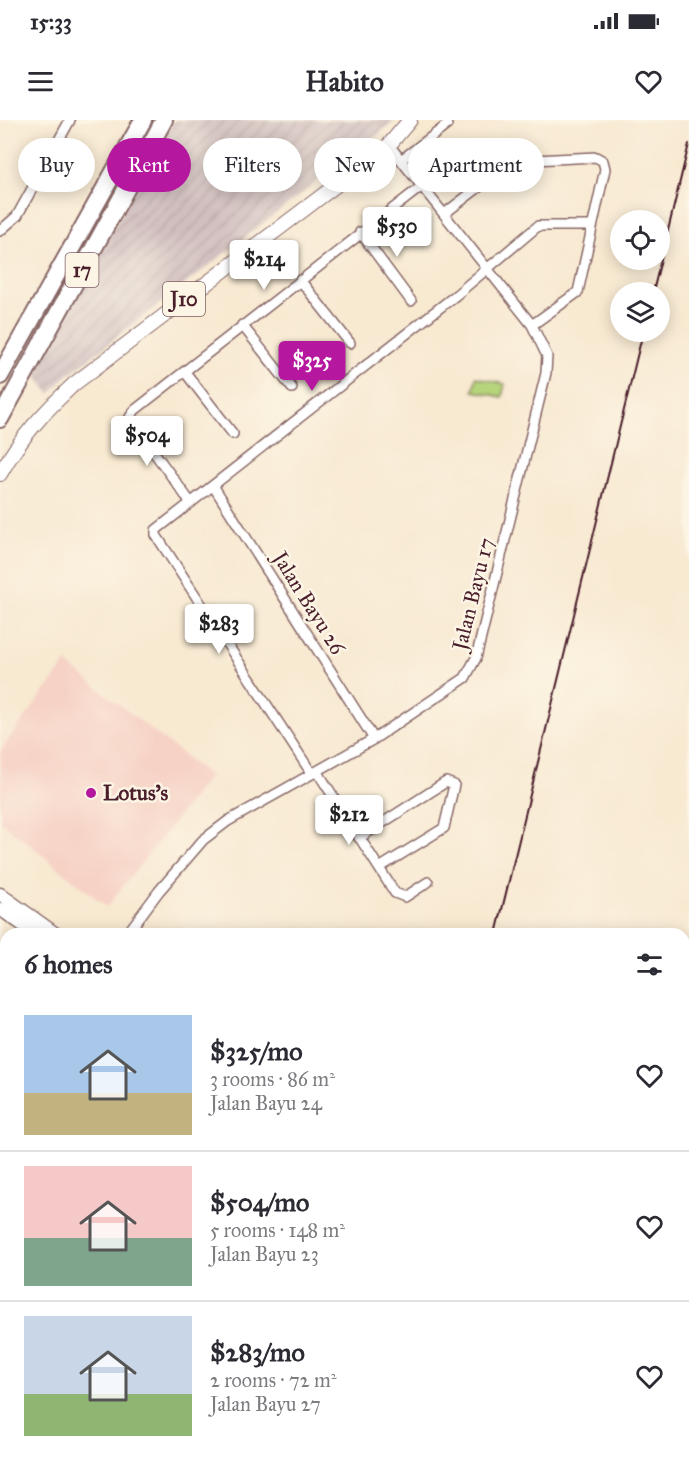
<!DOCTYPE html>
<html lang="en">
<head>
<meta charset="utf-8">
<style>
  body { margin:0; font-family:"IM FELL Great Primer",serif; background:#f2f2f3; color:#2b2b33; height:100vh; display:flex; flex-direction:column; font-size:22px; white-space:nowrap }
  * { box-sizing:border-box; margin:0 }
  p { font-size:20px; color:#7c7c81 }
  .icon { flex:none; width:33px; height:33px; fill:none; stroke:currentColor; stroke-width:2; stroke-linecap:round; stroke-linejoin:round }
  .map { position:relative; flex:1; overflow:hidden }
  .sheet { position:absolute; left:0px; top:808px; width:690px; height:536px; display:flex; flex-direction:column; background:#fff; border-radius:18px 18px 0 0; box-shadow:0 3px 15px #0003 }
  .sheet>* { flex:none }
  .guide { position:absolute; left:18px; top:18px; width:654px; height:54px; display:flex; gap:12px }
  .tools { position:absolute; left:610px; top:90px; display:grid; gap:12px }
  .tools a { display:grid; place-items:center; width:60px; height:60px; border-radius:50%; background:#fff; box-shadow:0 3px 15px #0003; font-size:30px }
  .price { position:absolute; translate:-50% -51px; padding:0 14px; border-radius:6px; background:#fff; color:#222; font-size:20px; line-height:39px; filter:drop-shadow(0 2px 3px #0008) }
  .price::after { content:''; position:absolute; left:50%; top:36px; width:18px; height:14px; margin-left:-9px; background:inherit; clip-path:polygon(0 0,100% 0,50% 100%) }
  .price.active { background:#b5179e; color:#fff }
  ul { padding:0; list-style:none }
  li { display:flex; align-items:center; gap:18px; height:150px; padding:0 24px }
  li+li { border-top:2px solid #e1e1e2 }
  li span { display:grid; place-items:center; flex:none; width:168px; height:120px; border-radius:0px; color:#555 }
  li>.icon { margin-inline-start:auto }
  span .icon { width:72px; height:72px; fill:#fffc; stroke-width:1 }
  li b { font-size:26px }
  h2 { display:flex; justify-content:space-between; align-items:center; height:72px; padding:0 24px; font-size:26px }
  .pill { padding:0 21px; border-radius:27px; background:#fff; box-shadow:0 3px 15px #0003; font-size:21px; line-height:54px }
  .pill.active { background:#b5179e; color:#fff }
  .status { display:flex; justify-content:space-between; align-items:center; height:42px; padding:0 30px; background:#fff; direction:ltr }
  .status svg { height:16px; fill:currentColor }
  header { display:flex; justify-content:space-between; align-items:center; height:78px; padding:0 24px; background:#fff; font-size:27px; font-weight:700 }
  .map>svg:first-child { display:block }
</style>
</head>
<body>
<div class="status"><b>15:33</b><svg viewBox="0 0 49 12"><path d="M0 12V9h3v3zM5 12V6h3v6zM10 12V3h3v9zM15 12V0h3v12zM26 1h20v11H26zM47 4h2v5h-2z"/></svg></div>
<header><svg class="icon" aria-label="menu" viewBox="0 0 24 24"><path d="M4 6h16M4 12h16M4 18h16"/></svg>Habito<svg class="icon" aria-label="heart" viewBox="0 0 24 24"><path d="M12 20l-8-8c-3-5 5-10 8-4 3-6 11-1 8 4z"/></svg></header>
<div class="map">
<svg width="689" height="1343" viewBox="0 0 689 1343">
  <defs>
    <pattern id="industrial-furrows" width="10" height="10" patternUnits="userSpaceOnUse" patternTransform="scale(1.5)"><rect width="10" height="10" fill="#d1bfbf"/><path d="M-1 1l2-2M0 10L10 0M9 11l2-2" fill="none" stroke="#b5a4a4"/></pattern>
    <pattern id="grass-tufts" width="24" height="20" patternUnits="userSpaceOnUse" patternTransform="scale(1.5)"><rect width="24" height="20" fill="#b6d47a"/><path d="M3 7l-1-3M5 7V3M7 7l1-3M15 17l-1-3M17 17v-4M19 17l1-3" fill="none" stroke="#9eb66a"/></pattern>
  </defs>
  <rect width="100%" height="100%" fill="#fcf5e5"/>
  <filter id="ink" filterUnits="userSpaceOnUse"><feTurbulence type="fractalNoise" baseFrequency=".0167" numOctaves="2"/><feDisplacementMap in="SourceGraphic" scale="12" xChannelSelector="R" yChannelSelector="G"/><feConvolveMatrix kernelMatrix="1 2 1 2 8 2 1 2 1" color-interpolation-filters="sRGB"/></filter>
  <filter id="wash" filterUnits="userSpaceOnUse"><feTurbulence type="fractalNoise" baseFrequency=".008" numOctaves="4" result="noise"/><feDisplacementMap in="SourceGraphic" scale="24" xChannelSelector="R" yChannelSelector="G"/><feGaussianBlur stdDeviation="1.35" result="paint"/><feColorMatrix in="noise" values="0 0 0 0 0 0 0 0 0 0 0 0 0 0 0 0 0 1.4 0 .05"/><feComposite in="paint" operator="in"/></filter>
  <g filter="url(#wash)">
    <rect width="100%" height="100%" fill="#f8e9d1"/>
    <path fill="#f6d1c5" d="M 66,543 L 210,656 L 107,787 L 0,701 L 0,631 Z
      M 6,1096 L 6,1333 L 0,1333 L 0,1151 Z"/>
    <path fill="url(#industrial-furrows)" d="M 174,0 L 396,0 L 64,258 L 50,274 L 33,251 Z"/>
    <path fill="url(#grass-tufts)" stroke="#807a52" stroke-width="1.5" d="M 689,1112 L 689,1240 L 684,1237 L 684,1119 Z"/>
    <path fill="#b6d47a" stroke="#807a52" stroke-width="1.5" d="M 476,257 L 505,264 L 502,277 L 473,271 Z"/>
  </g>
  <g filter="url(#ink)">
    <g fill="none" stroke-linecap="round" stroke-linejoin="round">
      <defs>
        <path id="street" d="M 401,40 L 447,5
          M 444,94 L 513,41 L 596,37 L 603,41 L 605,49 L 578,172 L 532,205
          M 0,111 L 17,96 L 70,0
          M 360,112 L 411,181
          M 300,160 L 350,223
          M 242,205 L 292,268
          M 185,252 L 233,314
          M 214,367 L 374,619
          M 191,383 L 132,302 L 130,297 L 135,290 L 422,66
          M 317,651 L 395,773 L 405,777 L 428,762
          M 312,654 L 156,415 L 156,410 L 456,175 L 538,106 L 592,106
          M 359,718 L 446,662 L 454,665 L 444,708 L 379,748
          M 127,814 L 159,771 L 203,720 L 228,701 L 374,619 L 465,558 L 476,538 L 546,253 L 547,236 L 532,205 L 389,25
          M 0,979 L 6,970
          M 0,1009 L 6,990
          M 684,1050 L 689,1040
          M 684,1080 L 689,1073
          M 0,1119 L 6,1067
          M 0,1215 L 6,1216
          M 0,1223 L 6,1224
          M 0,1234 L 6,1234"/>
        <path id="secondary" d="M 0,774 L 56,814
          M 0,789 L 36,814
          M 684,1271 L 689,1274
          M 684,1287 L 689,1290"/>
        <path id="primary" d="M 0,354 C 20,318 44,292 74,264 L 389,25 L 410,0"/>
        <path id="highway" d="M 0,256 L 143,0
          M 0,299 L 164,0"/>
      </defs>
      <use href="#street" stroke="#876665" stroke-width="12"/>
      <use href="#secondary" stroke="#876665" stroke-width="15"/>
      <use href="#primary" stroke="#876665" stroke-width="16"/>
      <use href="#highway" stroke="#876665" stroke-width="20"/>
      <use href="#street" stroke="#fff" stroke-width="9"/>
      <use href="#secondary" stroke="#fff" stroke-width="12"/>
      <use href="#primary" stroke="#fff" stroke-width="14"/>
      <use href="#highway" stroke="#fff" stroke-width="16"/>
      <path stroke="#4a1f2b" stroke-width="2" d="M 653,172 L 689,24
        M 496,814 L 643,212
        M 371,1343 L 372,1338"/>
    </g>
  </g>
  <circle fill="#b5179e" stroke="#fcf5e5" stroke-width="2" cx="91" cy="673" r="6"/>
  <g text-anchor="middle" stroke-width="5" stroke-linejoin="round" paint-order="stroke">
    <g fill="#fcf5e5" stroke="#7f5f63" stroke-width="1.5">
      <rect x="65.5" y="133" width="33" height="34" rx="4.5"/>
      <rect x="163" y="162" width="42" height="34" rx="4.5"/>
    </g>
    <g font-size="20" font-weight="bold" fill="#4a1f2b">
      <text x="82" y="157">17</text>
      <text x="184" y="186">J10</text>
    </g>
    <g font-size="21" fill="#4a1f2b" stroke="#fcf5e5">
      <text transform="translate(473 474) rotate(-76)" y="7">Jalan Bayu 17</text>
      <text transform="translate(309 483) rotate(58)" y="7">Jalan Bayu 26</text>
    </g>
    <g font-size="21" font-weight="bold" fill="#4a1f2b" stroke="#fcf5e5" text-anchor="start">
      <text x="103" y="680">Lotus's</text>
    </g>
  </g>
</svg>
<div class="tools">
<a><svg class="icon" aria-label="locate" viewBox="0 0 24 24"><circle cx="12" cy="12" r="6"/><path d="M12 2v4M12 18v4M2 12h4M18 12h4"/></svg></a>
<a><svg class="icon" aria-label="layers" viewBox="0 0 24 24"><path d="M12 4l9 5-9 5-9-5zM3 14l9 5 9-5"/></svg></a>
</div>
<b class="price" style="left:397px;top:138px">$530</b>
<b class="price" style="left:264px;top:171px">$214</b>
<b class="price active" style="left:312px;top:272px">$325</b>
<b class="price" style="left:147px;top:347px">$504</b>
<b class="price" style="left:219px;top:535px">$283</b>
<b class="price" style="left:349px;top:726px">$212</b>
<div class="guide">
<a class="pill">Buy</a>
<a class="pill active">Rent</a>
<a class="pill">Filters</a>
<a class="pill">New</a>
<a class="pill">Apartment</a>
</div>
<section class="sheet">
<h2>6 homes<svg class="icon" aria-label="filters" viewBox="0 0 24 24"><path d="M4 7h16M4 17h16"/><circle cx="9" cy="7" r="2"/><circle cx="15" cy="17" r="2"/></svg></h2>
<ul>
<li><span style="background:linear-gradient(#a9c7e8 65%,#c2b280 0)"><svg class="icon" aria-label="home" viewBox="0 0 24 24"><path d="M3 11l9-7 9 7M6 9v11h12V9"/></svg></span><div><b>$325/mo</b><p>3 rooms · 86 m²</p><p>Jalan Bayu 24</p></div><svg class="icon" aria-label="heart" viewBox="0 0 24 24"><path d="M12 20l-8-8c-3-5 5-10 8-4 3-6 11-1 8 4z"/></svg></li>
<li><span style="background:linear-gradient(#f6c9c9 60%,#7fa58c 0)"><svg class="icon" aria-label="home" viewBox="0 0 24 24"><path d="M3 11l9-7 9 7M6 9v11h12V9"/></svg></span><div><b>$504/mo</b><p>5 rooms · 148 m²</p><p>Jalan Bayu 23</p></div><svg class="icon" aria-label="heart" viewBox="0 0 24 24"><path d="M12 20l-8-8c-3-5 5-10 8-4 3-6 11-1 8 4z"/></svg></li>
<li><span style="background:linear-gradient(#c9d6e8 65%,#8fb573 0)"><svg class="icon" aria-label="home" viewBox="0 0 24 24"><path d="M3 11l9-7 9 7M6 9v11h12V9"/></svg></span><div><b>$283/mo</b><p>2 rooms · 72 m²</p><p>Jalan Bayu 27</p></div><svg class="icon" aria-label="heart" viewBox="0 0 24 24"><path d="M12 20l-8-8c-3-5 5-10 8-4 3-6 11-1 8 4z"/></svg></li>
</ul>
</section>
</div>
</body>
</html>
